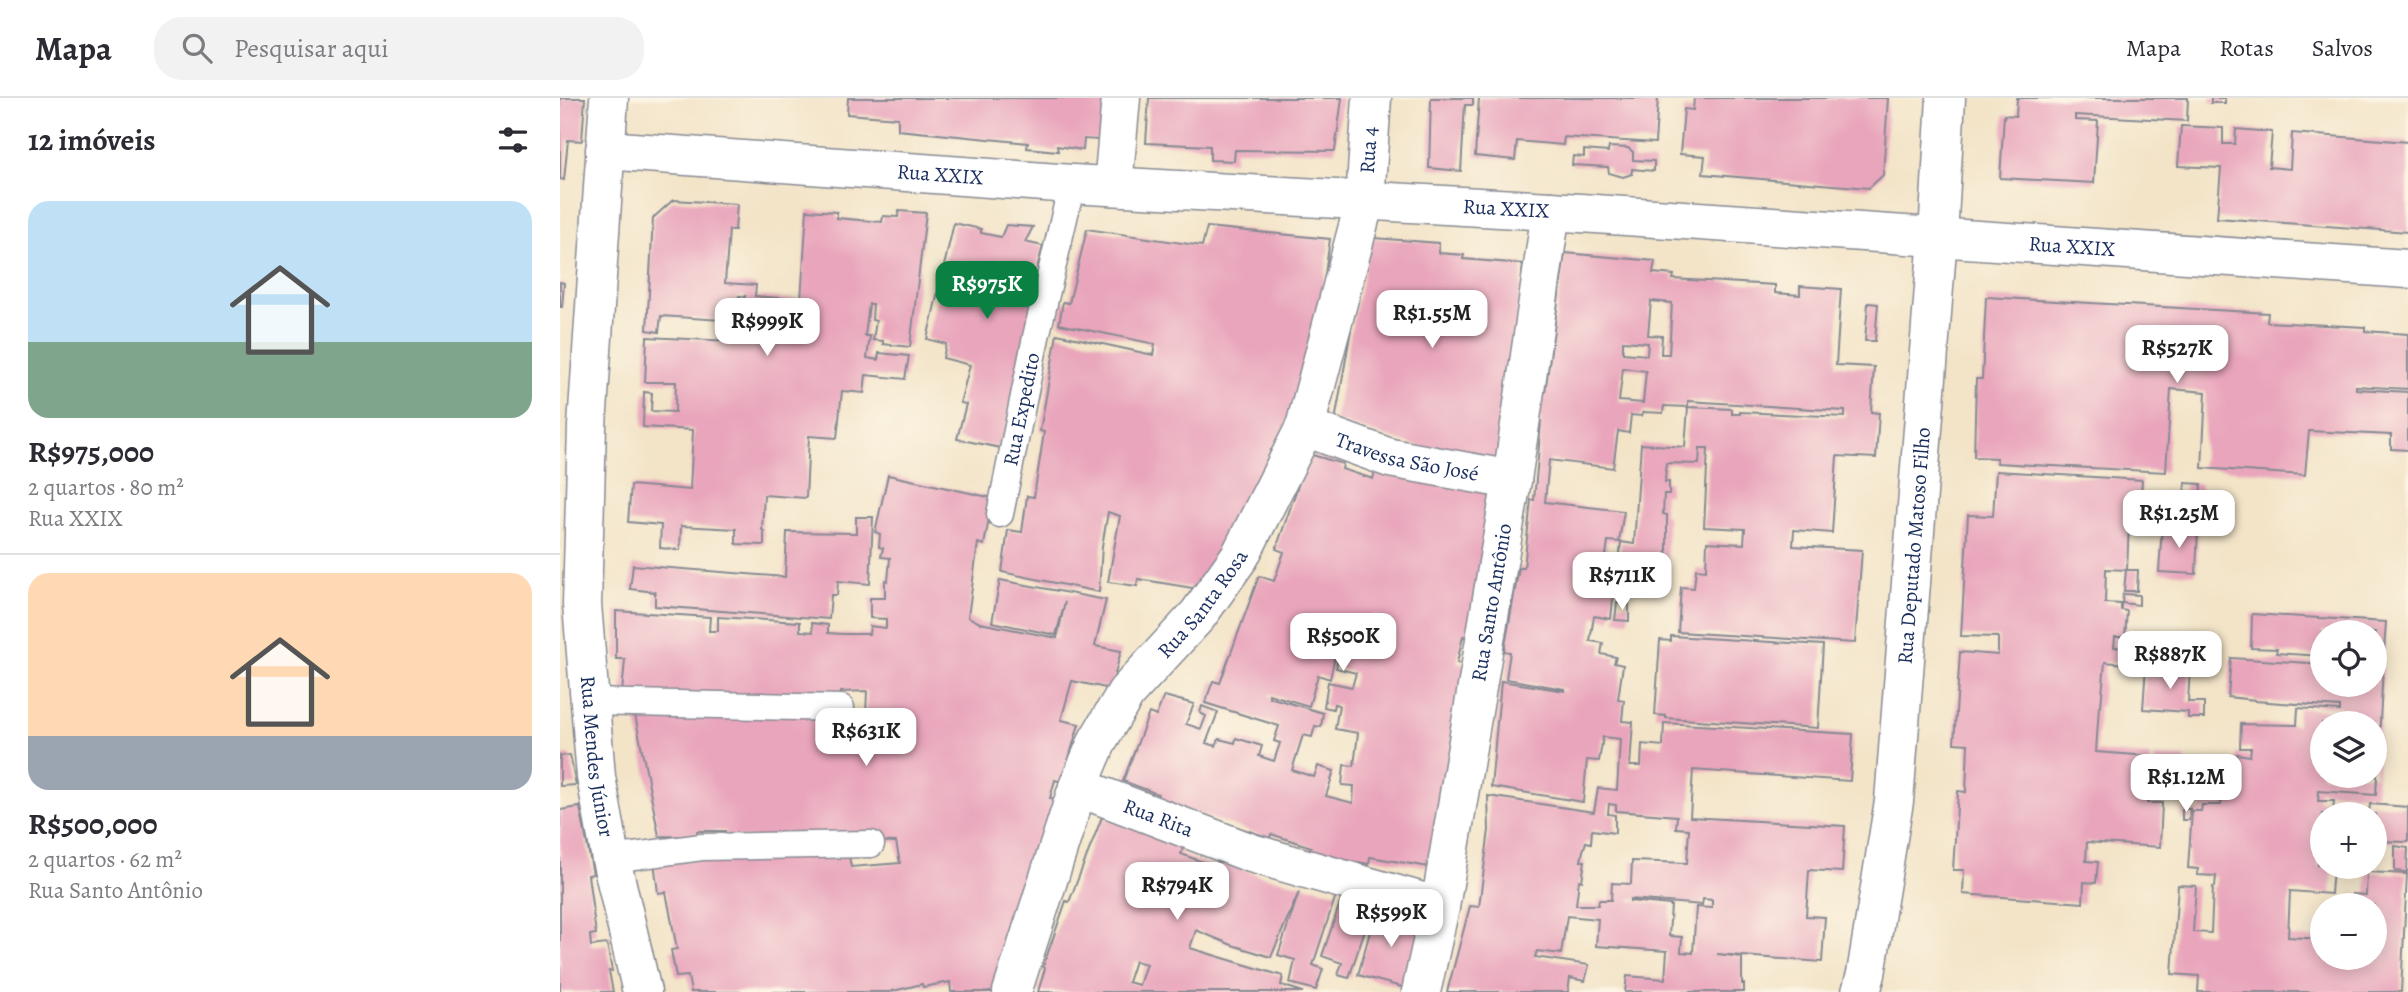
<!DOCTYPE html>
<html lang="pt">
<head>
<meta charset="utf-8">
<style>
  body { margin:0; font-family:Alegreya,serif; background:#f2f2f3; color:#2b2b33; height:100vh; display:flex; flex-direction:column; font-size:26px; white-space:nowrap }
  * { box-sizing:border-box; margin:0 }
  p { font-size:23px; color:#7c7c81 }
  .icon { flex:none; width:38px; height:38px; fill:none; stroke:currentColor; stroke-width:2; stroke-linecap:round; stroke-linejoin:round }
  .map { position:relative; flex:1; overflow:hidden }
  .side { display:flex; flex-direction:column; background:#fff; width:560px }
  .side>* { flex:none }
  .fabs { position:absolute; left:1750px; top:522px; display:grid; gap:14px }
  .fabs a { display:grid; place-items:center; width:77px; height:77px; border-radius:50%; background:#fff; box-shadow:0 4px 18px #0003; font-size:35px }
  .price { position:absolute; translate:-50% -60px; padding:0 16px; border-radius:14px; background:#fff; color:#222; font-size:23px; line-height:46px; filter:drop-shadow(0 2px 4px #0008) }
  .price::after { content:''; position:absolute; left:50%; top:42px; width:21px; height:16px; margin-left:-10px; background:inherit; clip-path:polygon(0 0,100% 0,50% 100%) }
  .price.on { background:#0b8043; color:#fff }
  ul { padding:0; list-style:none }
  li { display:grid; align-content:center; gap:14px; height:371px; padding:0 28px }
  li+li { border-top:2px solid #e1e1e2 }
  li span { display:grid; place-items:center; height:217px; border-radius:21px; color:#555 }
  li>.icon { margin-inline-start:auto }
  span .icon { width:126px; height:126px; fill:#fffc; stroke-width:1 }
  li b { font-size:30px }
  h2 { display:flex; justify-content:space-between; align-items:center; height:84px; padding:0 28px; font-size:30px }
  header { display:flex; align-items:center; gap:42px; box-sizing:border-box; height:98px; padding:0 35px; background:#fff; border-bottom:2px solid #e1e1e2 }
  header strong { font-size:33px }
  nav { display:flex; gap:38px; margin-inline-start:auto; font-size:24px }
  .search { width:490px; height:63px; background:#f2f2f3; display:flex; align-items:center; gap:18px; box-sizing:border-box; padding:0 24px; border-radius:28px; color:#7c7c81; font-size:26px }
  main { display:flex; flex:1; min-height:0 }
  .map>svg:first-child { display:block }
</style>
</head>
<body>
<header>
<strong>Mapa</strong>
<div class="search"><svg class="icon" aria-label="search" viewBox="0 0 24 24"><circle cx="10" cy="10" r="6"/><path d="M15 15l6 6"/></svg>Pesquisar aqui</div>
<nav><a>Mapa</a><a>Rotas</a><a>Salvos</a></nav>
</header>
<main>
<section class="side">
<h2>12 imóveis<svg class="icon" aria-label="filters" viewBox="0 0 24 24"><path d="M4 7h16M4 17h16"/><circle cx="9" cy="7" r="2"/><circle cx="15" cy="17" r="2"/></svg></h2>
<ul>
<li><span style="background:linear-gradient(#bfe0f5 65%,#7fa58c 0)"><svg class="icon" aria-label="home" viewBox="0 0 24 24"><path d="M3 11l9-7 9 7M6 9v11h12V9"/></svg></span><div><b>R$975,000</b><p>2 quartos · 80 m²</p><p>Rua XXIX</p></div></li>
<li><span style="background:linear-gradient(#ffd9b3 75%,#9aa5b1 0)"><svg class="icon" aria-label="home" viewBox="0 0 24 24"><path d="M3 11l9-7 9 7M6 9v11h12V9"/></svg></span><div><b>R$500,000</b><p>2 quartos · 62 m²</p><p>Rua Santo Antônio</p></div></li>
</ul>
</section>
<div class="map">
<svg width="1848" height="894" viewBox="0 0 1848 894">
  <rect width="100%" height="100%" fill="#fcf5e5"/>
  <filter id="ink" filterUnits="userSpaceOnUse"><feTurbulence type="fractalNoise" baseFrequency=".0143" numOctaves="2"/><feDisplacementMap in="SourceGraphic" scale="14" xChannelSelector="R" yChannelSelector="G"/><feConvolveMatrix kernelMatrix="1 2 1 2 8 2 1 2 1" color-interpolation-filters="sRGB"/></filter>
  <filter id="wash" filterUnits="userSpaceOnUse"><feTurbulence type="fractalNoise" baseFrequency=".00686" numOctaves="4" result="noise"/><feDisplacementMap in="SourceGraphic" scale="28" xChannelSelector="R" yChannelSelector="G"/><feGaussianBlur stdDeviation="1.57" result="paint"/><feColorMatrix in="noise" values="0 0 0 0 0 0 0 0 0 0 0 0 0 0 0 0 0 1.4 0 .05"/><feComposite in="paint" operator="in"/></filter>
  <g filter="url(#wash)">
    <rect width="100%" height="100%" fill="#f3e4c8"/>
    <g id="blocks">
      <path fill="#e9a5bc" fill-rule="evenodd" d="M 0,0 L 25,0 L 22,43 L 8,42 L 4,82 L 0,81 Z
        M 288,0 L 557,0 L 553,43 L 524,41 L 523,52 L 497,48 L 498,53 L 467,50 L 468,45 L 338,32 L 338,20 L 287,16 Z
        M 589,0 L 782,0 L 775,53 L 675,52 L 674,63 L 650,62 L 650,48 L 586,45 Z
        M 871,0 L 913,0 L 913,7 L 905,7 L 901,73 L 869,70 Z
        M 919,0 L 1098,0 L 1095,45 L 1004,39 L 1003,47 L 957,43 L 955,62 L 915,58 Z
        M 1134,0 L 1328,0 L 1323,77 L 1309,90 L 1143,76 L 1145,58 L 1120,56 L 1124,11 L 1133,12 Z
        M 1457,0 L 1628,0 L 1627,23 L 1515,17 L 1515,22 L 1538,23 L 1534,85 L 1440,80 L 1444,17 L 1456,18 Z
        M 1651,0 L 1665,0 L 1665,5 L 1651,5 Z
        M 1621,28 L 1663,30 L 1663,46 L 1675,46 L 1676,31 L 1712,34 L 1709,69 L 1730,71 L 1732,35 L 1848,44 L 1848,134 L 1657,120 L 1661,70 L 1618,68 Z
        M 1049,49 L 1068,50 L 1073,54 L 1073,62 L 1094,63 L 1094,73 L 1072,71 L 1072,76 L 1063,79 L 1049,75 L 1048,69 L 1012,67 L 1013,58 L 1024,59 L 1024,52 L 1048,54 Z
        M 113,102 L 177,106 L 175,132 L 169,132 L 165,185 L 196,187 L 195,198 L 241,202 L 247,112 L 277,114 L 277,120 L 322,124 L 323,118 L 338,119 L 339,113 L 366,115 L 350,249 L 323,246 L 323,243 L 313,242 L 316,223 L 312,222 L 313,206 L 309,206 L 305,238 L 310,238 L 307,260 L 318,262 L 319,255 L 349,258 L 345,281 L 306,277 L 304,295 L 282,293 L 277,340 L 249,338 L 246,400 L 204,397 L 202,432 L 204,433 L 204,447 L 176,446 L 176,431 L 121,428 L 120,452 L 100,450 L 101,427 L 68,424 L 71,387 L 130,392 L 133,332 L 83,329 L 84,294 L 92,295 L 91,313 L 115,314 L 116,284 L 85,284 L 87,239 L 192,244 L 194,212 L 183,211 L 185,198 L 179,198 L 177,223 L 101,218 L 99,234 L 87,232 L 93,120 Z
        M 394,125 L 421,131 L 421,135 L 441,139 L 446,127 L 473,129 L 465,144 L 483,148 L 477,170 L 483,171 L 441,350 L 397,341 L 406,306 L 400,305 L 410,267 L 383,260 L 386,246 L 367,241 Z
        M 647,129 L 770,141 L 755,247 L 717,353 L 711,352 L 698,390 L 650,493 L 578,481 L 577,488 L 548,484 L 560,418 L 548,414 L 542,448 L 539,494 L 442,474 L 448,432 L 462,434 L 467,398 L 474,399 L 484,334 L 480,333 L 497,236 L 593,257 L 595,246 L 499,226 L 503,204 L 509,205 L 527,131 L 642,148 Z
        M 814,140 L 879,145 L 879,155 L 904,157 L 903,161 L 963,166 L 954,260 L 935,372 L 775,323 L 791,232 L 811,142 Z
        M 1005,155 L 1095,163 L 1093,175 L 1114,177 L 1113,181 L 1215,187 L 1215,195 L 1240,197 L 1240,188 L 1281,191 L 1276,267 L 1314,269 L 1311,314 L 1319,315 L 1316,360 L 1277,358 L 1272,435 L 1234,432 L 1233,448 L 1302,452 L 1295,545 L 1118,534 L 1121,489 L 1134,490 L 1136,471 L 1146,472 L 1147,444 L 1184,446 L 1185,431 L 1144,429 L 1148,350 L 1140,350 L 1139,366 L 1106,365 L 1105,384 L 1109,384 L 1109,396 L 1104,396 L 1103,416 L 1107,417 L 1107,462 L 1073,460 L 1071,492 L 1054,491 L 1051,521 L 1034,518 L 1030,543 L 1043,545 L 1041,556 L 1056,559 L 1054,565 L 1063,567 L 1058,601 L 1064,602 L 1062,623 L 1073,624 L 1070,668 L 1081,668 L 1082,646 L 1103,648 L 1104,625 L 1293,636 L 1290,683 L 1133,672 L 1130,719 L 1285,728 L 1282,774 L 1249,772 L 1246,818 L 1265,819 L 1262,864 L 1157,856 L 1182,859 L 1182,886 L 1184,886 L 1184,894 L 1065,894 L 1067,878 L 1105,881 L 1107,853 L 1036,848 L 1038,821 L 1007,818 L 1001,856 L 977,853 L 975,859 L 1029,867 L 1025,883 L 1010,880 L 1008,894 L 887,894 L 910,808 L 919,809 L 929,732 L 928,698 L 1034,714 L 1038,690 L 1057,692 L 1060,641 L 1043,639 L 1039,663 L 1027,662 L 1023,704 L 931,689 L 941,583 L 1005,593 L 1005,591 L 946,581 L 950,554 L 944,553 L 959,470 L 964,470 L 971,402 L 974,402 L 978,360 L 981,322 L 976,321 L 980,293 L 985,294 ZM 1091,203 L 1112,205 L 1109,256 L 1101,256 L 1102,238 L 1088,237 ZM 1063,243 L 1088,245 L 1087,257 L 1063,255 ZM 1063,270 L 1086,273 L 1083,305 L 1059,303 ZM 1128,303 L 1285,313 L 1285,319 L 1180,314 L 1180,316 L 1172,316 L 1172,311 L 1128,309 L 1125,349 L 1081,346 L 1074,446 L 1061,444 L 1058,479 L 1043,478 L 1048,443 L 1059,444 L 1064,413 L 985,404 L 989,362 L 1053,370 L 1058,333 L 1069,335 L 1071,317 L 1082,318 L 1083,314 L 1103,315 L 1104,308 L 1128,309 ZM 1049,706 L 1056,707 L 1056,713 L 1117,718 L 1116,730 L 1129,731 L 1127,765 L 1072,763 L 1071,786 L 1052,785 L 1051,802 L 1039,802 L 1038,807 L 1016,807 L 1019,782 L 1022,783 L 1025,763 L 1021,763 L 1023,753 L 1026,744 L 1031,745 L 1032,732 L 1055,735 L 1055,717 L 1048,716 ZM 1070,801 L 1142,807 L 1143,801 L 1152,802 L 1152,810 L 1136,809 L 1133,855 L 1121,854 L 1122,839 L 1109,838 L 1111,807 L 1070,803 Z
        M 0,184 L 4,185 L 2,209 L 0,209 Z
        M 1426,199 L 1708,215 L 1707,224 L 1805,229 L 1805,233 L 1848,236 L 1848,291 L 1796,288 L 1796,291 L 1848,294 L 1848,352 L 1831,351 L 1831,337 L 1749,333 L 1745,377 L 1642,370 L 1646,294 L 1611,291 L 1606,374 L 1437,365 L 1437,360 L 1414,359 L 1416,281 L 1422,281 Z
        M 1308,205 L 1318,206 L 1315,243 L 1305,243 Z
        M 749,356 L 783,366 L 782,371 L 813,381 L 816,370 L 933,383 L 914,541 L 903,538 L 897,565 L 906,567 L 881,771 L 810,759 L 809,766 L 749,756 L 751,749 L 711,736 L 710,740 L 596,702 L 598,696 L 563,683 L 589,615 L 596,618 L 604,598 L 634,606 L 626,626 L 641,631 L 646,618 L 640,615 L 642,608 L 658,614 L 646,645 L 656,648 L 659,641 L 675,645 L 676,640 L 702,648 L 699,658 L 714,663 L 720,645 L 714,643 L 719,628 L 645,605 L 653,583 L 660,585 L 699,478 L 714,483 L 724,454 L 716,451 ZM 812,517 L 822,519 L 815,547 L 782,539 L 776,570 L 796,575 L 792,589 L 768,584 L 764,609 L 773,611 L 774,606 L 779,607 L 775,631 L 798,635 L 794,668 L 784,667 L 782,687 L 794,688 L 793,705 L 766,698 L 774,673 L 758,668 L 754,679 L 732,672 L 743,637 L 752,639 L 755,628 L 761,629 L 763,615 L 709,599 L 709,596 L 749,608 L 758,577 L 770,581 L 779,540 L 776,538 L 783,519 L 798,522 L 797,530 L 808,533 Z
        M 1436,373 L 1582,382 L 1579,426 L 1569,426 L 1567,472 L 1546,471 L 1545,505 L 1561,506 L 1561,512 L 1567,513 L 1565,539 L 1555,539 L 1554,549 L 1567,550 L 1566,566 L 1545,564 L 1541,608 L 1539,608 L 1536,654 L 1590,658 L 1587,705 L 1602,705 L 1600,749 L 1527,744 L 1526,763 L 1538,764 L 1536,785 L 1524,784 L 1523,805 L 1403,796 L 1404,772 L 1393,772 L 1398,693 L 1406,694 L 1408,646 L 1394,645 L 1400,554 L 1438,557 L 1438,539 L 1401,538 L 1408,417 L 1433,418 Z
        M 328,377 L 433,400 L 424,447 L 418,445 L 408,519 L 420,525 L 497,540 L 505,504 L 496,537 L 432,524 L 440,482 L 546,502 L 535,548 L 561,553 L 551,591 L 512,583 L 501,622 L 519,626 L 502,684 L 495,682 L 490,700 L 497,701 L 461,819 L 456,818 L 435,894 L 391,894 L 390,884 L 363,889 L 362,886 L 329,894 L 131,894 L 128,878 L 116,879 L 111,852 L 117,851 L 106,794 L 98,795 L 94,764 L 288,752 L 291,769 L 340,765 L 336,744 L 166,739 L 165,733 L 137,733 L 137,739 L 99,738 L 74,612 L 306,616 L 307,593 L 281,594 L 281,605 L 62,595 L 65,561 L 56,561 L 56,513 L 150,519 L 149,533 L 158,533 L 158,519 L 240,524 L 240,533 L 253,534 L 252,525 L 268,527 L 268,535 L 283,536 L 309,536 L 310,528 L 326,530 L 326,521 L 310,520 L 310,500 L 325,500 L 325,482 L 328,483 L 330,460 L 321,459 L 323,450 L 319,449 L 320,436 L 315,434 Z
        M 1625,385 L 1641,386 L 1640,403 L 1624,402 Z
        M 296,419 L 313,419 L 310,486 L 278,483 L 277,497 L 271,497 L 269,521 L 95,508 L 95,494 L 70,491 L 73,467 L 225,479 L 227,434 L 296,435 Z
        M 1602,428 L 1638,429 L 1636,476 L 1599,474 Z
        M 1566,472 L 1578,472 L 1577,493 L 1564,493 Z
        M 1563,496 L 1579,497 L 1579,507 L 1562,505 Z
        M 1057,505 L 1069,506 L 1069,523 L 1055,522 Z
        M 1692,516 L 1826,524 L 1823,567 L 1815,567 L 1815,534 L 1762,534 L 1762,558 L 1716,555 L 1717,551 L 1691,550 Z
        M 1111,538 L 1263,547 L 1258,630 L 1106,620 L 1106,618 L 1095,617 L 1100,542 L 1111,543 Z
        M 1671,560 L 1762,566 L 1762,586 L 1815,586 L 1815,569 L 1823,569 L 1816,697 L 1759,693 L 1758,703 L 1774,703 L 1773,716 L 1762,716 L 1762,752 L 1760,752 L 1758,767 L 1773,768 L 1771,796 L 1730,793 L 1728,839 L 1762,841 L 1762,859 L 1815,859 L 1815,807 L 1792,807 L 1792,796 L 1806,797 L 1807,774 L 1847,776 L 1841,894 L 1638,894 L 1639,878 L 1612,876 L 1618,787 L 1636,788 L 1633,834 L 1651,835 L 1653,789 L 1655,789 L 1656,778 L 1637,777 L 1638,771 L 1628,770 L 1632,713 L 1641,713 L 1642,707 L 1661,707 L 1662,697 L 1674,697 L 1677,656 L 1690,658 L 1691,650 L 1680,650 L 1681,626 L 1737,627 L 1738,610 L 1780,613 L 1780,609 L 1695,603 L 1695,602 L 1668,599 ZM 1762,625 L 1815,625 L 1815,677 L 1762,677 Z
        M 1586,568 L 1630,570 L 1628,604 L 1644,604 L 1644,620 L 1628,620 L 1628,614 L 1583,611 Z
        M 10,657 L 16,687 L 0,688 L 0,658 Z
        M 1595,659 L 1625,660 L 1624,678 L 1605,677 L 1606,669 L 1594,669 Z
        M 1810,706 L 1848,709 L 1848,744 L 1815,743 L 1815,716 L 1809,716 Z
        M 20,709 L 33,776 L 28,777 L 36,836 L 30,837 L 31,848 L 47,846 L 52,873 L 49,873 L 53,894 L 0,894 L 0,712 Z
        M 1622,711 L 1630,711 L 1629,722 L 1622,722 Z
        M 542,719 L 624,747 L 621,756 L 656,769 L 658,762 L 698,777 L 777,794 L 753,867 L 763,871 L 756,892 L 730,885 L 735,862 L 718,857 L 739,794 L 711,859 L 672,847 L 636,832 L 630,850 L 723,878 L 721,887 L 743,894 L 478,894 L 485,870 L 483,869 L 506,803 L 509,804 ZM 575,863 L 586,866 L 579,887 L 568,884 Z
        M 1835,748 L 1848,750 L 1847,774 L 1835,773 Z
        M 782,799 L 812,810 L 789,880 L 778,877 L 782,865 L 762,858 Z
        M 816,812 L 864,826 L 845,890 L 798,877 Z"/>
    </g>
  </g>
  <g filter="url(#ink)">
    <use href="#blocks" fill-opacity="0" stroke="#878a93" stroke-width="2"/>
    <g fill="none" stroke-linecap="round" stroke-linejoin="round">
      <defs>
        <g id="service">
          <path id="s1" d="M 440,416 L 476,239 L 512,86"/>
          <path d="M 30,604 L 281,610"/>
          <path d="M 51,761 L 142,749 L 311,746"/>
        </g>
        <g id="minor">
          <path id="s2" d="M 49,0 L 27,328 L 22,506 L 36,679 L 51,761 L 82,894"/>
          <path id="s3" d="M 45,52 L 512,86 L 991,113 L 1848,171"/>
          <path d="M 553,88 L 561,0"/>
          <path id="s4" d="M 745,329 L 830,360 L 952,382"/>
          <path id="s5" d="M 518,689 L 691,755 L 880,809"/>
          <path id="s6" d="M 452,894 L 518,689 L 538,642 L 566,595 L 638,517 L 680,458 L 745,329 L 805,102 L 812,0"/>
          <path id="s7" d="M 861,894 L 880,809 L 952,382 L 991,113"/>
        </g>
        <g id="tertiary">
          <path id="s8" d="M 1301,894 L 1306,876 L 1334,703 L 1378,138 L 1386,0"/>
        </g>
      </defs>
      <use href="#service" stroke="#878a93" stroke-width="29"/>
      <use href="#minor" stroke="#878a93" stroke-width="41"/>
      <use href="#tertiary" stroke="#878a93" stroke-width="41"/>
      <use href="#service" stroke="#fff" stroke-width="26"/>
      <use href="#minor" stroke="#fff" stroke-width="38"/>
      <use href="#tertiary" stroke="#fff" stroke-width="38"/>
    </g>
  </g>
  <g text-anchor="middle" stroke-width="5" stroke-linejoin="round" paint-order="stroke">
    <g font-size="21" fill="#1b2f5e" stroke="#fcf5e5">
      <text dy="7" stroke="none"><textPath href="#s6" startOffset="929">Rua 4</textPath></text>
      <text dy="7" stroke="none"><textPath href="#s3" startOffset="336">Rua XXIX</textPath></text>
      <text dy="7" stroke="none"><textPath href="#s3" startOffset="903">Rua XXIX</textPath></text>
      <text dy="7" stroke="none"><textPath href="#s3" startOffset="1470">Rua XXIX</textPath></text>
      <text dy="7" stroke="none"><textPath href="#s1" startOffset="107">Rua Expedito</textPath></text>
      <text dy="7" stroke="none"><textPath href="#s4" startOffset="107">Travessa São José</textPath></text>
      <text dy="7" stroke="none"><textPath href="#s8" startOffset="450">Rua Deputado Matoso Filho</textPath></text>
      <text dy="7" stroke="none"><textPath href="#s6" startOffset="439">Rua Santa Rosa</textPath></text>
      <text dy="7" stroke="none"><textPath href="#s7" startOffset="396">Rua Santo Antônio</textPath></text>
      <text dy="7" stroke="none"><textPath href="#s2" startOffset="660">Rua Mendes Júnior</textPath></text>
      <text dy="7" stroke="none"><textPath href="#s5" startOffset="86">Rua Rita</textPath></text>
    </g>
  </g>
</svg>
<div class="fabs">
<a><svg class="icon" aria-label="locate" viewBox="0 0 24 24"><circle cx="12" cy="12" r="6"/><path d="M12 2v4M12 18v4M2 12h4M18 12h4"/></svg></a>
<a><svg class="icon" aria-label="layers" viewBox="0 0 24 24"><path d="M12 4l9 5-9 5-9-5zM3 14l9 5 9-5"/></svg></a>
<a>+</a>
<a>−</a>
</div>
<b class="price on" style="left:427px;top:223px">R$975K</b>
<b class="price" style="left:872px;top:252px">R$1.55M</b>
<b class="price" style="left:207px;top:260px">R$999K</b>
<b class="price" style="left:1617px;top:287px">R$527K</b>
<b class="price" style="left:1619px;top:452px">R$1.25M</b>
<b class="price" style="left:1062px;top:514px">R$711K</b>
<b class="price" style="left:783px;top:575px">R$500K</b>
<b class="price" style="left:1610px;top:593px">R$887K</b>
<b class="price" style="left:306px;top:670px">R$631K</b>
<b class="price" style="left:1626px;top:716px">R$1.12M</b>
<b class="price" style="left:617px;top:824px">R$794K</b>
<b class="price" style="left:831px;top:851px">R$599K</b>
</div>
</main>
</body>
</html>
